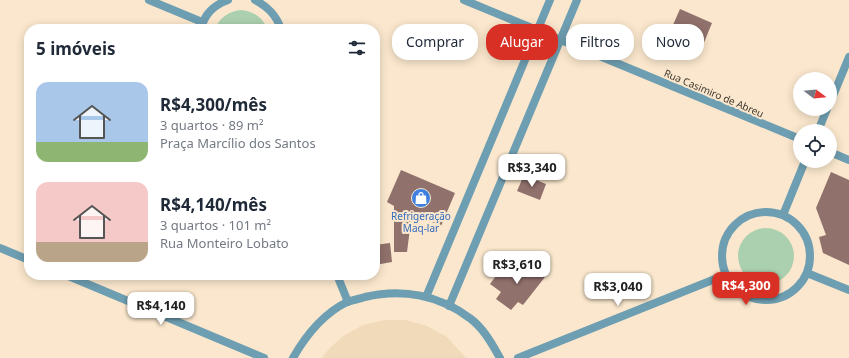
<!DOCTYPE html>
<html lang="pt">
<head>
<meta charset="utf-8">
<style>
  body { margin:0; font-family:"Noto Sans",sans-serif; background:#f6f6f7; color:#1f2937; height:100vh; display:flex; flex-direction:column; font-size:15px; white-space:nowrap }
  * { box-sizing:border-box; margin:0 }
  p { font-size:13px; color:#747a83 }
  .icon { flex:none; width:22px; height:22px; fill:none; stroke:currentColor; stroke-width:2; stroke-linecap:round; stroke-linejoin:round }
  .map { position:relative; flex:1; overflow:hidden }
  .drawer { position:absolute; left:24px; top:24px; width:356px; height:256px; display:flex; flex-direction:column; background:#fff; border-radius:16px; box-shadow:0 2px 10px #0003 }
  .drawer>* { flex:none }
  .guide { position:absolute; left:392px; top:24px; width:380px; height:36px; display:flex; gap:8px }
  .needle { width:26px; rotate:106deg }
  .buttons { position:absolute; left:793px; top:72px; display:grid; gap:8px }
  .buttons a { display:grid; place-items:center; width:44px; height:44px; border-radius:50%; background:#fff; box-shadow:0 2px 10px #0003; font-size:20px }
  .price { position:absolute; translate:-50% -34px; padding:0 9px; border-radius:8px; background:#fff; color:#222; font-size:13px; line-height:26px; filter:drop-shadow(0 1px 2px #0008) }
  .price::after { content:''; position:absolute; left:50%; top:24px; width:12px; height:9px; margin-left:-6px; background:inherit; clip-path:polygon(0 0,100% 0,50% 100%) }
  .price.selected { background:#d93025; color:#fff }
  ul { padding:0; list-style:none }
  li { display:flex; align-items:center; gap:12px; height:100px; padding:0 12px }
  li span { display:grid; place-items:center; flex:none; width:112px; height:80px; border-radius:12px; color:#555 }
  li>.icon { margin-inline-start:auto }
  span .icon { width:48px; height:48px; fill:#fffc; stroke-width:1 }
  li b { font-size:17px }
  h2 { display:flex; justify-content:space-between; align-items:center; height:48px; padding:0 12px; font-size:17px }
  .pill { padding:0 14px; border-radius:16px; background:#fff; box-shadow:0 2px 10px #0003; font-size:14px; line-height:36px }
  .pill.selected { background:#d93025; color:#fff }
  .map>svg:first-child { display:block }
</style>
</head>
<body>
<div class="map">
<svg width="849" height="358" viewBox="0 0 849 358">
  <rect width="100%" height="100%" fill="#fae7cd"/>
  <path fill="#f1dab9" d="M 384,320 L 406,320 L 427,326 L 447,337 L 466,358 L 322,358 L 327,351 L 343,336 L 363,325 Z"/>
  <path fill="#abd0af" d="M 242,10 C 254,12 263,17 267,29 L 215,29 C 220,17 229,11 242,10 Z
    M738 256a28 28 0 1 1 56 0a28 28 0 1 1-56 0Z"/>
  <path fill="#91716c" d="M 680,9 L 712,23 L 703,45 L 693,41 L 691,44 L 669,34 Z
    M 401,170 L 455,193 L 441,226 L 412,213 L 407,252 L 394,252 L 394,206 L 387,202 Z
    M 831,172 L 849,180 L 849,265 L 823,253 L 819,237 L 826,235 L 816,208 Z
    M 524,175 L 546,184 L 540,200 L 517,191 Z
    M 390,243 L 392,262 L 375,265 L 375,245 Z
    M 524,262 L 545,277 L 523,305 L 518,302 L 511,310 L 496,299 L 501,292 L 490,284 L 502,268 L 514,277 Z"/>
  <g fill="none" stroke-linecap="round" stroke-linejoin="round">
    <path stroke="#6e9eb1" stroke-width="8" d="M 149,0 L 202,22
      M 255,0 C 268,7 276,15 281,29
      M 464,0 L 800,139
      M 201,29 C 204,15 214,5 228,0
      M 830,103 L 849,57
      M 818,131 L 827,109
      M 830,152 L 849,160
      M722 256a44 44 0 1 1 88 0a44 44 0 1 1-88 0Z
      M 783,215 L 805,161
      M 0,248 L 29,260
      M 807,273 L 849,290
      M 66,275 L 264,358
      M 337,275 L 348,302
      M 518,358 L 725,275"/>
    <path stroke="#6e9eb1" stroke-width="8" d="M 426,297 L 550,0
      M 449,306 L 577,0
      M 293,358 C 306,335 323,314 347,302 C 353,300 359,299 365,297 C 402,288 440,295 471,319 C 484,329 492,344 500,358"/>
  </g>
  <defs>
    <symbol id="shop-disc" viewBox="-11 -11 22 22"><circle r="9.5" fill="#3f7fe0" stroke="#fae7cd"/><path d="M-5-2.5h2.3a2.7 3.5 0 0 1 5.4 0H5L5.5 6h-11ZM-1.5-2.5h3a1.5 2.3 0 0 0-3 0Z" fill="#fff"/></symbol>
  </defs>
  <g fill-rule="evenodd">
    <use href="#shop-disc" x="410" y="187" width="22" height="22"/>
  </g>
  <g text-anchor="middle" stroke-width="4" stroke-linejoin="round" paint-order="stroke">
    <g font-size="10" fill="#40392e" stroke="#fae7cd">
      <text transform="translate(714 93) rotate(23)" y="4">Rua Casimiro de Abreu</text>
    </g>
    <g font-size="10" fill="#366cbe" stroke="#fae7cd">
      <text x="421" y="220">Refrigeração<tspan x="421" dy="12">Maq-lar</tspan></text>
    </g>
  </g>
</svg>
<div class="buttons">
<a><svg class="needle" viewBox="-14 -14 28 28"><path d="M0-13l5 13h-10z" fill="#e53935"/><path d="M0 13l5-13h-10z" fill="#747a83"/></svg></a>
<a><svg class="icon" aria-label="locate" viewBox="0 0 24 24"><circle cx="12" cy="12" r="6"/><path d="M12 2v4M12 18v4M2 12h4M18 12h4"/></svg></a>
</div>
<b class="price" style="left:532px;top:188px">R$3,340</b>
<b class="price" style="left:517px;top:285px">R$3,610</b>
<b class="price selected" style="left:746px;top:306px">R$4,300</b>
<b class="price" style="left:618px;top:307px">R$3,040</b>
<b class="price" style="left:161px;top:326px">R$4,140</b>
<div class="guide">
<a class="pill">Comprar</a>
<a class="pill selected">Alugar</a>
<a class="pill">Filtros</a>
<a class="pill">Novo</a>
</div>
<section class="drawer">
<h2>5 imóveis<svg class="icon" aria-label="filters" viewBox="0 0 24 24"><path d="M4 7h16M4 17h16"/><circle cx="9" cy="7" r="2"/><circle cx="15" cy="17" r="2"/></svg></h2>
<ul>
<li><span style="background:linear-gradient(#a9c7e8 75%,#8fb573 0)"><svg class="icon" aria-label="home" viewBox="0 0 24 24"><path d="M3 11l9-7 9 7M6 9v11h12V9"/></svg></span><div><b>R$4,300/mês</b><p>3 quartos · 89 m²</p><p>Praça Marcílio dos Santos</p></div></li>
<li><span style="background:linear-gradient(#f6c9c9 75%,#b9a48a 0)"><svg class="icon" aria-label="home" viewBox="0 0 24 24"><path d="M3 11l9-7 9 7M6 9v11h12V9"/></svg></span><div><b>R$4,140/mês</b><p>3 quartos · 101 m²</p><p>Rua Monteiro Lobato</p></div></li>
</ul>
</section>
</div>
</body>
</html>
